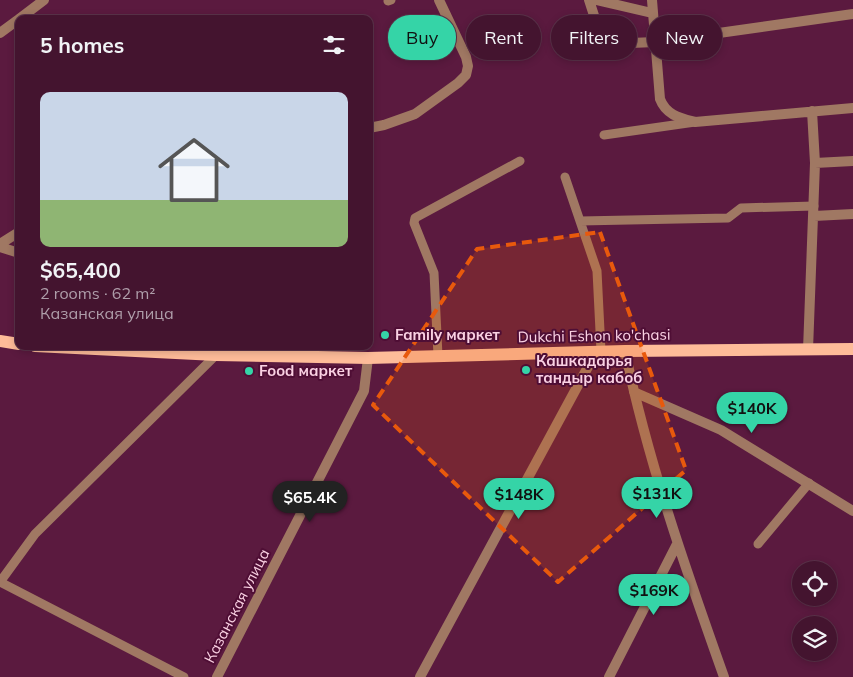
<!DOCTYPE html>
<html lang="en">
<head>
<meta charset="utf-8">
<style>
  body { margin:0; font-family:Mulish,sans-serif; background:#4e213b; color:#f1f3f6; height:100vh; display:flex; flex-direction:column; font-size:19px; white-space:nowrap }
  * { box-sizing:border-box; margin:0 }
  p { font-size:16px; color:#af9eaa }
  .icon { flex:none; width:28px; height:28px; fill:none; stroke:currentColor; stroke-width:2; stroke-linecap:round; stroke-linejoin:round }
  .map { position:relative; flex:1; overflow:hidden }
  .details { position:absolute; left:15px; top:15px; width:358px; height:335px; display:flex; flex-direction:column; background:#44142f; border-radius:10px; box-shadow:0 2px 8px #0003,0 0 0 1px #5c334b }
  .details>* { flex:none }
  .hud { position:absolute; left:388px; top:15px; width:390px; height:45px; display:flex; gap:10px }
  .fabs { position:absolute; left:792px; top:561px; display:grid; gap:10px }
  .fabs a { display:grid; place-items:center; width:45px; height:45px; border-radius:50%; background:#44142f; box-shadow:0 2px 8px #0003,0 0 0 1px #5c334b; font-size:25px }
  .price { position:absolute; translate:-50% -42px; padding:0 11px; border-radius:18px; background:#35d4a7; color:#111; font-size:16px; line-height:32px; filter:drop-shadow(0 1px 2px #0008) }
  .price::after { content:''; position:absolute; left:50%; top:30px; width:15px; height:11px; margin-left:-8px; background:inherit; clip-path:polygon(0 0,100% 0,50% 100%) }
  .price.selected { background:#222; color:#fff }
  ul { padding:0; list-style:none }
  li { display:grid; align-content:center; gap:10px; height:265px; padding:0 25px }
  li+li { border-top:1px solid #5c334b }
  li span { display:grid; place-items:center; height:155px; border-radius:10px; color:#555 }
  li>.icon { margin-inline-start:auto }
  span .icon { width:90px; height:90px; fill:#fffc; stroke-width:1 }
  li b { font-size:21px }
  h2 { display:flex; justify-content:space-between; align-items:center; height:60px; padding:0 25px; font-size:21px }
  .tag { padding:0 18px; border-radius:22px; background:#44142f; box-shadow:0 2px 8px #0003,0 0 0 1px #5c334b; font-size:18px; line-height:45px }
  .tag.selected { background:#35d4a7; color:#111 }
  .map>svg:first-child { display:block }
</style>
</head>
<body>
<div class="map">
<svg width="853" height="677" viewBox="0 0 853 677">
  <rect width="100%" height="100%" fill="#5b1a3f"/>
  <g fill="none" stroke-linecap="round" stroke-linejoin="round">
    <path stroke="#a07863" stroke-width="9" d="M 388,1 L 391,0
      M 604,135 L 695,122
      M 565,177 L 597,271 L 601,351
      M 580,221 L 728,218 L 741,208 L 814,206
      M 438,356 L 434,273 L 414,223 L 415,218 L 520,161
      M 758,544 L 809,483
      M 0,582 L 35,534 L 216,355
      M 0,582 L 184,677"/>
    <path stroke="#a07863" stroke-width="10" d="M 589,0 L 601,37 L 607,44 L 655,42 L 853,14
      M 596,0 L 652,13
      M 652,0 L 660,99 C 666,115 680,118 695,122 L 853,108
      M 19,19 L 44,0
      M 0,33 L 19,19
      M 369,128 L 384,125 L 415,114 L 458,83 L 466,75 L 468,66 L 466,57 L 439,0
      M 815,163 L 853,161
      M 814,216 L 853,214
      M 0,244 L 19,232
      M 0,247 L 19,253
      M 808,350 L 815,163 L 812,111
      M 625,351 C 648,462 686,570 724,677
      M 634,392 L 721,430 L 853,511
      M 420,677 L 596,352
      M 609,677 L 677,544"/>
    <path stroke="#a07863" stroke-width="10" d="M 217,677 L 364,391 L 368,358"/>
    <path stroke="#febc99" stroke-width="12" d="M 0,341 L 19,344
      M 35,346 L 216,355 L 368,358 L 625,351 L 853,349"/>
  </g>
  <path fill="#e8590c" fill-opacity="0.2" stroke="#e8590c" stroke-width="4" stroke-dasharray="10 6" stroke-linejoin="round" d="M 600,232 L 686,470 L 558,582 L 373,405 L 477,249 Z"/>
  <g fill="#35d4a7" stroke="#4f0e35" stroke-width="2">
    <circle cx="385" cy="335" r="5"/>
    <circle cx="526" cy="370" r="5"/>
    <circle cx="249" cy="371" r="5"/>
  </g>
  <g text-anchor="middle" stroke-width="4" stroke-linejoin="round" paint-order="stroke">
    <g font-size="15" font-weight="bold" fill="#fad1e3" stroke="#4f0e35" text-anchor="start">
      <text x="395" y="340">Family маркет</text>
      <text x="536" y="366">Кашкадарья<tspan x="536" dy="17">тандыр кабоб</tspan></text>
      <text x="259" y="376">Food маркет</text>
    </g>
    <g font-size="15" fill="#fad1e3" stroke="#4f0e35">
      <text transform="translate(594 336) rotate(-1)" y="5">Dukchi Eshon ko'chasi</text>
      <text transform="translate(237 606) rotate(-63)" y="5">Казанская улица</text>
    </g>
  </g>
</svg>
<div class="fabs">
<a><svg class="icon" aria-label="locate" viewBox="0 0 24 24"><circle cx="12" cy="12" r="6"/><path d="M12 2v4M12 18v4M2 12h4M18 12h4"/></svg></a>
<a><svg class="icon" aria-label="layers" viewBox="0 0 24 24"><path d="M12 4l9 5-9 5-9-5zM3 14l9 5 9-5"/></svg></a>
</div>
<b class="price" style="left:752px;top:434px">$140K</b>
<b class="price" style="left:657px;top:519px">$131K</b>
<b class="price" style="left:519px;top:520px">$148K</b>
<b class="price selected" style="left:310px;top:523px">$65.4K</b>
<b class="price" style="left:654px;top:616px">$169K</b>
<div class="hud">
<a class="tag selected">Buy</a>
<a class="tag">Rent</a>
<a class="tag">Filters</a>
<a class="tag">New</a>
</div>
<section class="details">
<h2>5 homes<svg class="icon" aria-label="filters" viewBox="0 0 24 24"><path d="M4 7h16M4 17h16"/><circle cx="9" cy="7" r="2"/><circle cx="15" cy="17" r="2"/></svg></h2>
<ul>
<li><span style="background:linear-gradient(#c9d6e8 70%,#8fb573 0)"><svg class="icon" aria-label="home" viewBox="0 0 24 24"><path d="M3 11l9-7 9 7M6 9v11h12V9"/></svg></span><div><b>$65,400</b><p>2 rooms · 62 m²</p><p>Казанская улица</p></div></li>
</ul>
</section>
</div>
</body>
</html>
